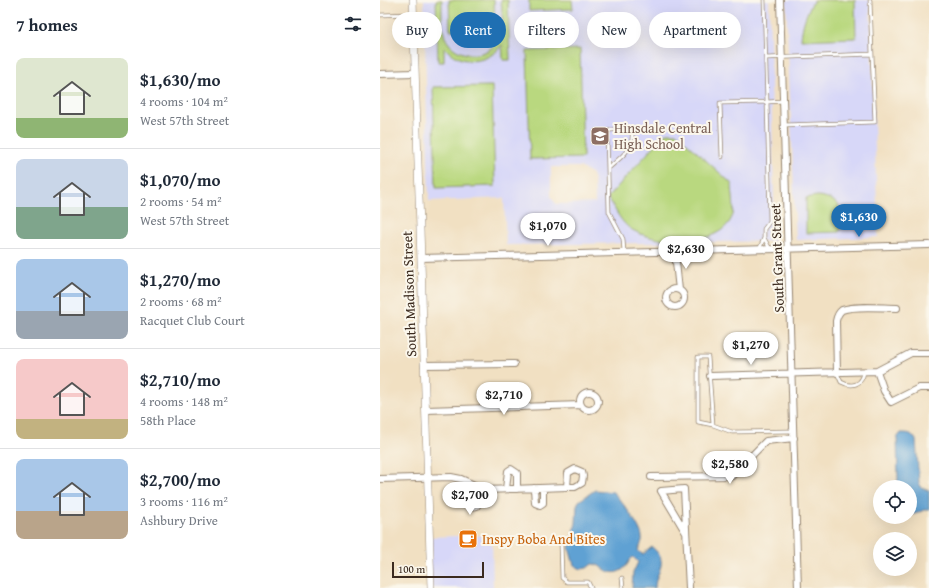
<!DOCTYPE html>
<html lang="en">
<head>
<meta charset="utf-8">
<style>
  body { margin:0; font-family:"Gentium Book Plus",serif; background:#f6f6f7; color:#1f2937; height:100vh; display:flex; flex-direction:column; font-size:15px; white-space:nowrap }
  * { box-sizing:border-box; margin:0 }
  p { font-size:13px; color:#747a83 }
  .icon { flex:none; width:22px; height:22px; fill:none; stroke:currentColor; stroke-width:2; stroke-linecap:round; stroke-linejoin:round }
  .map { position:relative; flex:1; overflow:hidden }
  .side { display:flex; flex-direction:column; background:#fff; width:380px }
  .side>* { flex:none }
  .top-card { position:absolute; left:12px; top:12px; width:380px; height:36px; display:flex; gap:8px }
  .fabs { position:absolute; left:493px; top:480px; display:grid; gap:8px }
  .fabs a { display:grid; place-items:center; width:44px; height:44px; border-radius:50%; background:#fff; box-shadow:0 4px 16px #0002; font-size:20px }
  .scale { position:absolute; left:12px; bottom:10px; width:92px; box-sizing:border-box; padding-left:4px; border:2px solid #3b2a1e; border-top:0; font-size:11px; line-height:14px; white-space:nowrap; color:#3b2a1e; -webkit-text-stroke:3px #fbf7ec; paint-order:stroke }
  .price { position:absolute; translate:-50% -34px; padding:0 9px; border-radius:14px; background:#fff; color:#222; font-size:13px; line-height:26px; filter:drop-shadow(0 1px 2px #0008) }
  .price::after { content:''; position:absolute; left:50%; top:24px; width:12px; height:9px; margin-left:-6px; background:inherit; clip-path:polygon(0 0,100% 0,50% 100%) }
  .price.active { background:#1f6fb2; color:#fff }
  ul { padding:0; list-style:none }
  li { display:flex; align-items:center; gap:12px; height:100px; padding:0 16px }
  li+li { border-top:1px solid #e0e1e3 }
  li span { display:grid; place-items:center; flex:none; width:112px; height:80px; border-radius:8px; color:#555 }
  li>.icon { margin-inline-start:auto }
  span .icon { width:48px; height:48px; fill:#fffc; stroke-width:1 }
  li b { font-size:17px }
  h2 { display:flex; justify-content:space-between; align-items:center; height:48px; padding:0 16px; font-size:17px }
  .chip { padding:0 14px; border-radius:18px; background:#fff; box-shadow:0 4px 16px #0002; font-size:14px; line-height:36px }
  .chip.active { background:#1f6fb2; color:#fff }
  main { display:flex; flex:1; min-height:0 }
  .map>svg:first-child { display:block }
</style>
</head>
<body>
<main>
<section class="side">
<h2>7 homes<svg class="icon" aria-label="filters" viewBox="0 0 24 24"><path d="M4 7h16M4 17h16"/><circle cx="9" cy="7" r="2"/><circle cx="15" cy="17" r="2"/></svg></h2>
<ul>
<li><span style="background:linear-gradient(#dfe7d0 75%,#8fb573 0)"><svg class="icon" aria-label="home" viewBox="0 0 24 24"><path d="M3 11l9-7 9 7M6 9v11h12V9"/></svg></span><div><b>$1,630/mo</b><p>4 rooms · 104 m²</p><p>West 57th Street</p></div></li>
<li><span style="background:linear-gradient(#c9d6e8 60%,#7fa58c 0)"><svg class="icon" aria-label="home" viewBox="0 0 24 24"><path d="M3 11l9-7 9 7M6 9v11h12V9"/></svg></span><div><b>$1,070/mo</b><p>2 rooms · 54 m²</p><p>West 57th Street</p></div></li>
<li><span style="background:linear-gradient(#a9c7e8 65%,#9aa5b1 0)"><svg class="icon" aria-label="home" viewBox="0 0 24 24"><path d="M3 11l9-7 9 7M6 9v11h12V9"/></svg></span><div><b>$1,270/mo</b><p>2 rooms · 68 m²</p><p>Racquet Club Court</p></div></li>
<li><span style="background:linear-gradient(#f6c9c9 75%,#c2b280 0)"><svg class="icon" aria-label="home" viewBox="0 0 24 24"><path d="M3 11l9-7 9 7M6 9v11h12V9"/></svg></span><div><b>$2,710/mo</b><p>4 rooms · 148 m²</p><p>58th Place</p></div></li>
<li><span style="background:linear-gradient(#a9c7e8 65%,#b9a48a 0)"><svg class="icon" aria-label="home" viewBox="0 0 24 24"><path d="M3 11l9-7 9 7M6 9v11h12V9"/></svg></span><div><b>$2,700/mo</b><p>3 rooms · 116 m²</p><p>Ashbury Drive</p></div></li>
</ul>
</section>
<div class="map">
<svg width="549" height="588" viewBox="0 0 549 588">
  <rect width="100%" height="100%" fill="#fbf7ec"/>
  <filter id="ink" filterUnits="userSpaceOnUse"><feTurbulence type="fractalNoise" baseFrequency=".025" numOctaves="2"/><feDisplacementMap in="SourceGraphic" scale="8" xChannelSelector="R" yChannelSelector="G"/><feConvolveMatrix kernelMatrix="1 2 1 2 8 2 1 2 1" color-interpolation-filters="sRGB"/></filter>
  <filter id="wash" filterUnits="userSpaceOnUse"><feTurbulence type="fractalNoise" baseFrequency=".012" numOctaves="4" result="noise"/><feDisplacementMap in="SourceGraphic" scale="16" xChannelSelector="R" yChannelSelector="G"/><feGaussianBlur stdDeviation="0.9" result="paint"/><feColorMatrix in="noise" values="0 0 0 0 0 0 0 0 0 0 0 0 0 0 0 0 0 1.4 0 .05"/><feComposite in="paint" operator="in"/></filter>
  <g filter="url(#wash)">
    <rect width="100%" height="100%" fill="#f1e0c2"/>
    <path fill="#d7d7f8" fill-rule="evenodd" d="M 44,0 L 389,0 L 395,241 L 126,245 L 124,198 L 49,201 ZM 171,167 L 200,167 L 211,173 L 214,178 L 215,203 L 176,204 L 171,196 Z
      M 406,0 L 490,0 L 498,237 L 416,240 Z
      M 112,535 L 113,588 L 50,588 L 48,537 Z"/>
    <path fill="#b9d87f" stroke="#7a814e" d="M 56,0 L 62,0 C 62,12 61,26 65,37 C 75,60 109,60 120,37 C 124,26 122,12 121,0 L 128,0 L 130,60 L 123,60 L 122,45 C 107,65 80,66 64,47 L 64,62 L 58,62 Z
      M 69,0 L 114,0 L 115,29 L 70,30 Z
      M 149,0 L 192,0 L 193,9 L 149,11 Z
      M 434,0 L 475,0 L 476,38 L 421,40 C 422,25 426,13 434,0 Z
      M 200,49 L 203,158 L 150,159 L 147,51 Z
      M 112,86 L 115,186 L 56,188 L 53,87 Z
      M 286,133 L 296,133 L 352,184 C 352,193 355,206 353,215 C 341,250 271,245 248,227 C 239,219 234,207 228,197 Z
      M 437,196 C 458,197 469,213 459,232 L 426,233 L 426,198 Z"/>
    <path fill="#5fa1d3" stroke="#4d6678" d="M 521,433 C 529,433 532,433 536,440 L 539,483 L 542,488 L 549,491 L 549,510 L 544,510 L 530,516 L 530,487 L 513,487 L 518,480 L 517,438 Z
      M 215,490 L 233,492 C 240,499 262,528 262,537 C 263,543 259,546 258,551 L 263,554 L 272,547 C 291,563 275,571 275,588 L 252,588 L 253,573 L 258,562 L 253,557 C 248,561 247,568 240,571 C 227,577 223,564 212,564 L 207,568 L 201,569 L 194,565 L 189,548 L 196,523 L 197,505 L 199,501 Z"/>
  </g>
  <g filter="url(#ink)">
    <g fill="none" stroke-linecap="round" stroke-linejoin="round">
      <defs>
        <path id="service" d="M 490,0 L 492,54
          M 0,15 L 33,14
          M 386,58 L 492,54 L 495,122 L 404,125
          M 342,157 L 340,103 L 387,102 L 384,0
          M 228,169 C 239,158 254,150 252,133 L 247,129 L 230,130 L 227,134 L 229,212 L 243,239 L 244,252
          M 384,238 L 384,229 L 390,221 L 387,102 L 403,101
          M 379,250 L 384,238 L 390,249
          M 457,373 L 461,382 C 472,388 482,385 484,372
          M 333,425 L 318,422 L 318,357 L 328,357 L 333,425 L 352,432 L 413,431
          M 181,544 L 182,578 L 187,582 L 208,582 L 211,588
          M 242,578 L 243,588"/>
        <path id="minor" d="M 400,0 L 418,588
          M 0,74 L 35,73
          M 295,253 L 299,290
          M 41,258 L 549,245
          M286 298a9 9 0 1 1 18 0a9 9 0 1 1-18 0Z
          M 44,365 L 134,364
          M 497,371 L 504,391 L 511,402 L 539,388 L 549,388
          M 457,373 L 456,321 C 457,316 458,313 462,310 C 474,305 503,308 517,308
          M 330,376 L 497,371 L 531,353 L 549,353
          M200 401a9 9 0 1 1 18 0a9 9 0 1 1-18 0Z
          M 46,410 L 201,405
          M 271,477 L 352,476 L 386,441 L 414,438
          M 0,479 L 71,477 L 81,479 L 105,490 L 188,487 L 195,487 L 202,483 L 203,476 L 202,472 L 195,469 L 188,473 L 187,487
          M 87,482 L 87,500 L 91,507 L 97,506 L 99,488
          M 154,488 L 155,503 L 160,505 L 163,503 L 163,488
          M 126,489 L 128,471 L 131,469 L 137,473 L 137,489
          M 306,533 L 281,491 L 304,489 L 309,588"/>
        <path id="tertiary" d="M 33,0 L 51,588"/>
      </defs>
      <use href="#service" stroke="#968570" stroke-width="4.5"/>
      <use href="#minor" stroke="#968570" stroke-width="8"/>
      <use href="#tertiary" stroke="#968570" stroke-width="8"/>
      <use href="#service" stroke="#fff" stroke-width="3"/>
      <use href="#minor" stroke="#fff" stroke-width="6"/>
      <use href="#tertiary" stroke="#fff" stroke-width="7"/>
    </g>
  </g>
  <defs>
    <symbol id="school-square" viewBox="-11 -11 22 22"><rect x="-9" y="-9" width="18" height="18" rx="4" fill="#8d6e63" stroke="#fbf7ec"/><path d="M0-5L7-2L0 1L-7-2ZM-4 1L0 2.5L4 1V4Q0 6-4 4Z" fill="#fff"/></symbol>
    <symbol id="cafe-square" viewBox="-11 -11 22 22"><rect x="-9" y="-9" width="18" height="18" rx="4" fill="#e8710a" stroke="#fbf7ec"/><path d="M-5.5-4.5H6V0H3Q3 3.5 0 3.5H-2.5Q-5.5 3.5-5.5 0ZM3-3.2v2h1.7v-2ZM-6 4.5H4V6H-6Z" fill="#fff"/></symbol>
  </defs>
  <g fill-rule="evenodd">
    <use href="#school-square" x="209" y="125" width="22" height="22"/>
    <use href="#cafe-square" x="77" y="528" width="22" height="22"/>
  </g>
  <g text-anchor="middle" stroke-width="4" stroke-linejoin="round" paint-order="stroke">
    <g font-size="14" fill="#785e54" stroke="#fbf7ec" text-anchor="start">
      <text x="234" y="133">Hinsdale Central<tspan x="234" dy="16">High School</tspan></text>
    </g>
    <g font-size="14" fill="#3b2a1e" stroke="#fbf7ec">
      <text transform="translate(397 258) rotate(-92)" y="5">South Grant Street</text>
      <text transform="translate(29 294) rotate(-92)" y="5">South Madison Street</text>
    </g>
    <g font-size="14" fill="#c56008" stroke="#fbf7ec" text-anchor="start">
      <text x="102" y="544">Inspy Boba And Bites</text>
    </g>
  </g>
</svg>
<div class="fabs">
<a><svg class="icon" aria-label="locate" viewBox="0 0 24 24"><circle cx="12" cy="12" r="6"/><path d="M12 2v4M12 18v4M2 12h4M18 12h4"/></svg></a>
<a><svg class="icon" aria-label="layers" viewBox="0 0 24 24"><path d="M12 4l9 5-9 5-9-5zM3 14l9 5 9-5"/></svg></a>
</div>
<div class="scale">100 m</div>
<b class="price active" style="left:479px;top:238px">$1,630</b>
<b class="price" style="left:168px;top:247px">$1,070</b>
<b class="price" style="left:306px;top:270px">$2,630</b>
<b class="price" style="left:371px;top:366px">$1,270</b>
<b class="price" style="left:124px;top:416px">$2,710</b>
<b class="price" style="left:350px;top:485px">$2,580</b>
<b class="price" style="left:90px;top:516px">$2,700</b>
<div class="top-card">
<a class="chip">Buy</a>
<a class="chip active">Rent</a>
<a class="chip">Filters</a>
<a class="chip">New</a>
<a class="chip">Apartment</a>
</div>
</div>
</main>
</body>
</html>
